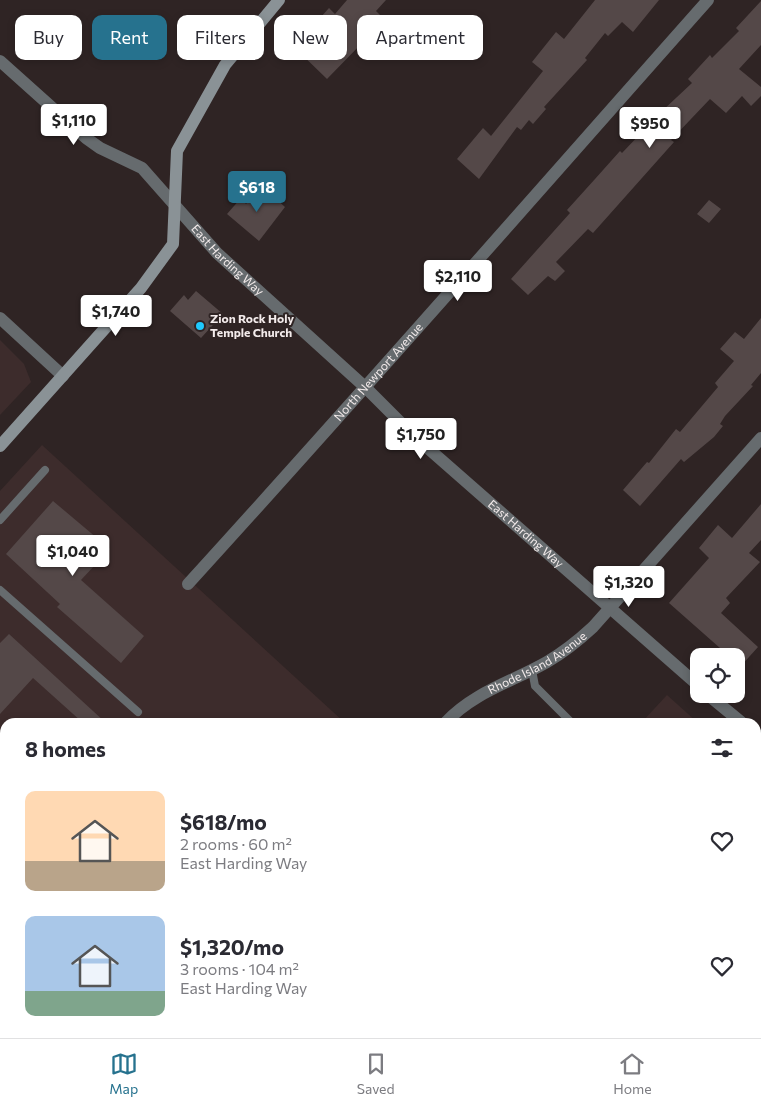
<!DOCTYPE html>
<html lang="en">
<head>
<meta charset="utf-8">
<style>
  body { margin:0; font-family:Commissioner,sans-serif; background:#f2f2f3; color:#2b2b33; height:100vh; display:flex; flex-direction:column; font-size:19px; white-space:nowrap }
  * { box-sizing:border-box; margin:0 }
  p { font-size:16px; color:#7c7c81 }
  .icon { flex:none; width:28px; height:28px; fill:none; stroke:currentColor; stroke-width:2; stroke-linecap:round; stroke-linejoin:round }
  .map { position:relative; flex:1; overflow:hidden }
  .details { position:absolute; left:0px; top:718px; width:761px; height:321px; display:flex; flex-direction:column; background:#fff; border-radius:15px 15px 0 0; box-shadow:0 2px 8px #0003 }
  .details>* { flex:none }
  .top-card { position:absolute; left:15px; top:15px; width:500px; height:45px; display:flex; gap:10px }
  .controls { position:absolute; left:690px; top:648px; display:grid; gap:10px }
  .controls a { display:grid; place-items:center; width:55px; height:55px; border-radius:10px; background:#fff; box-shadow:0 2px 8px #0003; font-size:25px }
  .price { position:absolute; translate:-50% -42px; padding:0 11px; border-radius:5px; background:#fff; color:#222; font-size:16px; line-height:32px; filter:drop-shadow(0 1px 2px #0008) }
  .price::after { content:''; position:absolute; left:50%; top:30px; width:15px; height:11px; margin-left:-8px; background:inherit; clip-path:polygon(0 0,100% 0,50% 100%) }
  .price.selected { background:#26728e; color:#fff }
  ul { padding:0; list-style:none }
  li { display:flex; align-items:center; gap:15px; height:125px; padding:0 25px }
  li span { display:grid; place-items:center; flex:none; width:140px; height:100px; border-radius:10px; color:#555 }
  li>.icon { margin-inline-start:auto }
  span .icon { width:60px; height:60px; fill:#fffc; stroke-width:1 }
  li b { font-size:21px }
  h2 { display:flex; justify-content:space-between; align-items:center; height:60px; padding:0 25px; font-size:21px }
  .tag { padding:0 18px; border-radius:10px; background:#fff; box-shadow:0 2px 8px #0003; font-size:18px; line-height:45px }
  .tag.selected { background:#26728e; color:#fff }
  .tabs { display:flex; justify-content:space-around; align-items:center; height:70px; border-top:1px solid #e1e1e2; background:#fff; font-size:14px; color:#7c7c81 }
  .tabs a { display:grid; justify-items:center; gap:2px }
  .tabs .selected { color:#26728e }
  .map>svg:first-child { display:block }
</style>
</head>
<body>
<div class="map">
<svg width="761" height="1038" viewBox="0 0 761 1038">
  <rect width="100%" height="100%" fill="#2f2424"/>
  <path fill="#3d2c2c" d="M 0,340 L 24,364 L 31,382 L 0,415 Z
    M 42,445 L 344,722 L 5,722 L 5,1034 L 756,1034 L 756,777 L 761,781 L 761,1038 L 0,1038 L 0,491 Z
    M 667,695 L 697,722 L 642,722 Z"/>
  <path fill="#544848" d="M 347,0 L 386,0 L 376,11 L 380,15 L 361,38 L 364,41 L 327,79 L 294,47 L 329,8 L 335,14 Z
    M 595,0 L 659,0 L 633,32 L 622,22 L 608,36 L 605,33 L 585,58 L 587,60 L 544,107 L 546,109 L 533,124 L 529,120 L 521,130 L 517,127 L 479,179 L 457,159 L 483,128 L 491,136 L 543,71 L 532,62 L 556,32 L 564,39 Z
    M 761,1 L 761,45 L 739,69 L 761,87 L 761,96 L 751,106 L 742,96 L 726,113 L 710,99 L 671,140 L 674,142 L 593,233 L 588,229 L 556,262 L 565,271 L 555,281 L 548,276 L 528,295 L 511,279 L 570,213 L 567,210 L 595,179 L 620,151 L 622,153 L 641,133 L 644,135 L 664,114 L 661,112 L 692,83 L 688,79 L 710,55 L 712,58 L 739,31 L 736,28 Z
    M 262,186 L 285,207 L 259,241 L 227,214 L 241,198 L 246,204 Z
    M 709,200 L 721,209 L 709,223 L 697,214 Z
    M 196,291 L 223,314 L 201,338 L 170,311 L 184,295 L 188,300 Z
    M 761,318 L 761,373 L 751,385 L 753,386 L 725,416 L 720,424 L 723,426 L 714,437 L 684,462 L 681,459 L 640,506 L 623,490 L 647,462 L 649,463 L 676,429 L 680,432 L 718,387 L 715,383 L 734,361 L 720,349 L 735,332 L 744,339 Z
    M 53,501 L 110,549 L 81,580 L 144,636 L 121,663 L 57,607 L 60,604 L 6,554 Z
    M 761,504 L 761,540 L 749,553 L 760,562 L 726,598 L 730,603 L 721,613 L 758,647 L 740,667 L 736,663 L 736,656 L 729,656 L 669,603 L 709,558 L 699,548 L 718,525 L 732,538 Z
    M 9,634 L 105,722 L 82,722 L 33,678 L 0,714 L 0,643 Z"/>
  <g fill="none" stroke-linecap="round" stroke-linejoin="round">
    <path stroke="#666b6e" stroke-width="8" d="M 0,520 L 45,470
      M 0,590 L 138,712
      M 532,670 L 535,686 L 571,722
      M 0,780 L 5,784
      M 0,842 L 5,839
      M 756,913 L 761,908
      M 306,1038 L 309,1034
      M 613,1038 L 616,1034"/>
    <g stroke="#666b6e" stroke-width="12">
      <path id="s1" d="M 0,61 L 86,138 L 100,148 L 142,168 L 217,253 L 365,387 L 414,436 L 699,686"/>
      <path d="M 0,318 L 63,376"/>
      <path id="s2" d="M 188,584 C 363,392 535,195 708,0"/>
      <path d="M 707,694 L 741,722"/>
      <path id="s3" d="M 446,722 C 474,692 512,682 547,662 C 564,652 579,640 593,627 L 761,438"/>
      <path d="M 756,734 L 761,738"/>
    </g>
    <path stroke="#8a9296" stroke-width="12" d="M 0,446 L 141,288 L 173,244 L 177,151 L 225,65 L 279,0"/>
  </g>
  <circle fill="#1fc9fd" stroke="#2f2424" stroke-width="2" cx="200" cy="326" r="5"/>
  <g text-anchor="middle" stroke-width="4" stroke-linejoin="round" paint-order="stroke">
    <g font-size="12" fill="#f3ebeb" stroke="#2f2424">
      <text dy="4" stroke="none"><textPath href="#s1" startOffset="305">East Harding Way</textPath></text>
      <text dy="4" stroke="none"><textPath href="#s2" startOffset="285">North Newport Avenue</textPath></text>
      <text dy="4" stroke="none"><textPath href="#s1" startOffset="710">East Harding Way</textPath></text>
      <text dy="4" stroke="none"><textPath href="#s3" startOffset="109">Rhode Island Avenue</textPath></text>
    </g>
    <g font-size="12" font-weight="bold" fill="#f3ebeb" stroke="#2f2424" text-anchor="start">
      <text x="210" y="323">Zion Rock Holy<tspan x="210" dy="14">Temple Church</tspan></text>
    </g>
  </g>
</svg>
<div class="controls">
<a><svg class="icon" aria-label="locate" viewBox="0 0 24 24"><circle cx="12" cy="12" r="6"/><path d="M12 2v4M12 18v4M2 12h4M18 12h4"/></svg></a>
</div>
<b class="price" style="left:74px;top:146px">$1,110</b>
<b class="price" style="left:650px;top:149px">$950</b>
<b class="price selected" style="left:257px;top:213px">$618</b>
<b class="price" style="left:458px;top:302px">$2,110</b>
<b class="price" style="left:116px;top:337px">$1,740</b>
<b class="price" style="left:421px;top:460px">$1,750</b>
<b class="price" style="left:73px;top:577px">$1,040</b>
<b class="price" style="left:629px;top:608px">$1,320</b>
<div class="top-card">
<a class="tag">Buy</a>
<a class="tag selected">Rent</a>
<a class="tag">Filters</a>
<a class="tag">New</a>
<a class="tag">Apartment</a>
</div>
<section class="details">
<h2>8 homes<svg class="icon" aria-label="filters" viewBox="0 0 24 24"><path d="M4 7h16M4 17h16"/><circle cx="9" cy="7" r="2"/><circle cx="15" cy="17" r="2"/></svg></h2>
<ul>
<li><span style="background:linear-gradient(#ffd9b3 70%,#b9a48a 0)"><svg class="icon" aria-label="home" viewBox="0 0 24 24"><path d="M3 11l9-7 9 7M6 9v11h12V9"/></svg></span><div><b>$618/mo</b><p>2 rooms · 60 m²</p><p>East Harding Way</p></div><svg class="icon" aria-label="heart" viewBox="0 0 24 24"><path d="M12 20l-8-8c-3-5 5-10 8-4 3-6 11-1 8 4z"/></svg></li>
<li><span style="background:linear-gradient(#a9c7e8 75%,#7fa58c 0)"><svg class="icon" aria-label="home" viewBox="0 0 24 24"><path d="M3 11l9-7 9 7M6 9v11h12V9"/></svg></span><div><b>$1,320/mo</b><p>3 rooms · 104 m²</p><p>East Harding Way</p></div><svg class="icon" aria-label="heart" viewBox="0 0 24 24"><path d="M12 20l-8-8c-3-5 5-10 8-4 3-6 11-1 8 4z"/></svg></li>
</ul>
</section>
</div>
<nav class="tabs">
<a class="selected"><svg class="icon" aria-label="map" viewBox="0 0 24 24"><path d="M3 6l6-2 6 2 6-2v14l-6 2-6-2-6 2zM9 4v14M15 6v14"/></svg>Map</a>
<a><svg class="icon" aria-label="saved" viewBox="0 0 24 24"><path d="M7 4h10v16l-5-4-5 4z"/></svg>Saved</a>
<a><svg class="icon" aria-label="home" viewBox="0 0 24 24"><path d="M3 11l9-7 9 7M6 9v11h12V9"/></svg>Home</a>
</nav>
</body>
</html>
